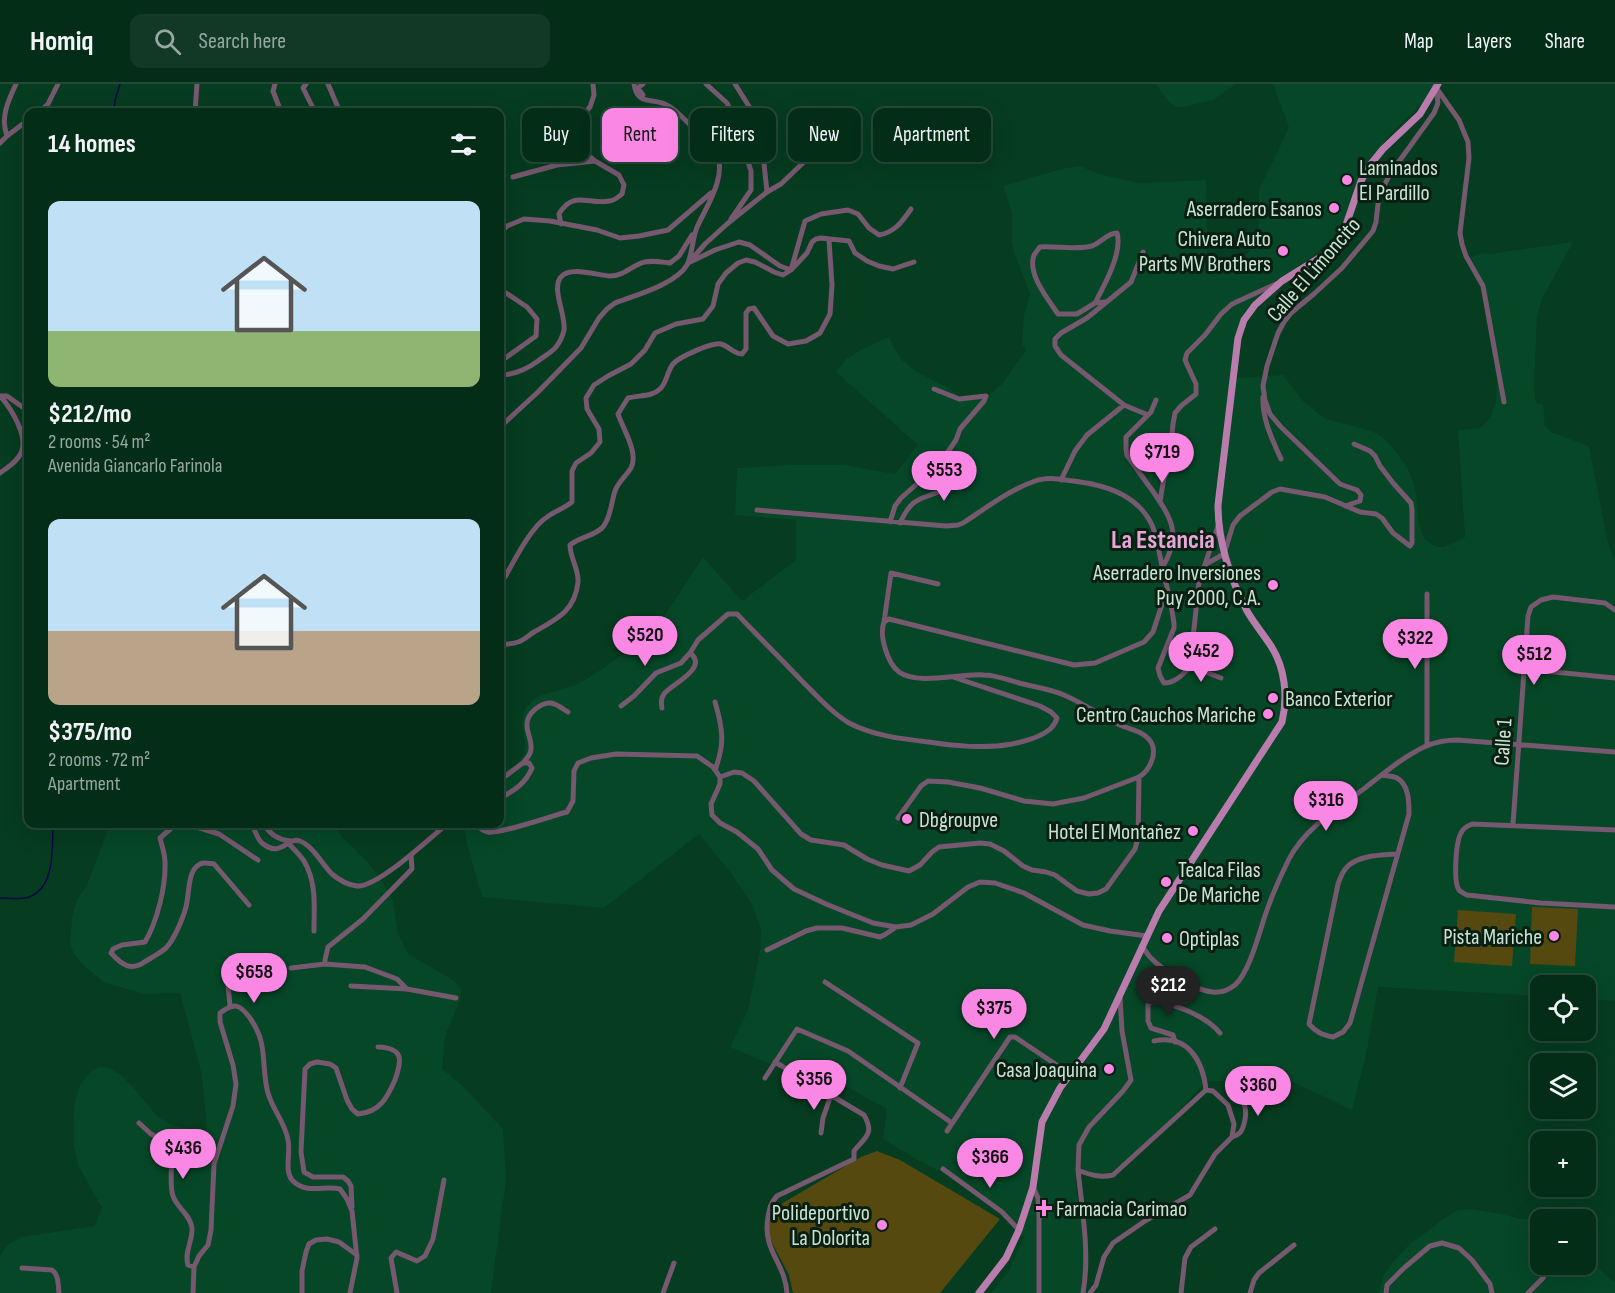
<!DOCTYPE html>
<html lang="en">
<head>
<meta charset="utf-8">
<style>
  body { margin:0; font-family:"Sofia Sans Condensed",sans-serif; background:#123925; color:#f1f3f6; height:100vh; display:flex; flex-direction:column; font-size:22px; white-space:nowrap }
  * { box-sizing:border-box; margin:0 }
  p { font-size:20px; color:#97a8a2 }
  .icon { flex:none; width:33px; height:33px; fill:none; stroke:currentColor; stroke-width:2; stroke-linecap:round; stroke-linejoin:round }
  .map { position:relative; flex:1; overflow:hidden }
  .sheet { position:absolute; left:24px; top:24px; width:480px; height:720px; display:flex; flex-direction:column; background:#042d18; border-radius:12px; box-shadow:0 6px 24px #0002,0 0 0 2px #254937 }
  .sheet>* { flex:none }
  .banner { position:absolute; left:522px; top:24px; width:570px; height:54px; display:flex; gap:12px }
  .buttons { position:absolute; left:1530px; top:891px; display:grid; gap:12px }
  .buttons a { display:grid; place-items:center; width:66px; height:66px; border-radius:12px; background:#042d18; box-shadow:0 6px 24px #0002,0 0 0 2px #254937; font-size:30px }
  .price { position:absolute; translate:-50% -51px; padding:0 14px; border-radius:21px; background:#fb87e5; color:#111; font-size:20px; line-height:39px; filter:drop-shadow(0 2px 3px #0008) }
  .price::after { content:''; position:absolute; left:50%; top:36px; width:18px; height:14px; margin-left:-9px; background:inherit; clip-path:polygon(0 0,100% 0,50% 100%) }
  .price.on { background:#222; color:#fff }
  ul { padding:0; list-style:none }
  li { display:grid; align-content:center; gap:12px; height:318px; padding:0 24px }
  li span { display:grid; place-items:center; height:186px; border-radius:12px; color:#555 }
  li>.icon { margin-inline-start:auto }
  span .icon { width:108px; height:108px; fill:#fffc; stroke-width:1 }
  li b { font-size:26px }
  h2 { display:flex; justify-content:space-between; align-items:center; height:72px; padding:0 24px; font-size:26px }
  .tag { padding:0 21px; border-radius:12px; background:#042d18; box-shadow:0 6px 24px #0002,0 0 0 2px #254937; font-size:21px; line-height:54px }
  .tag.on { background:#fb87e5; color:#111 }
  header { display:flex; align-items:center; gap:36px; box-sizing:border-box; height:84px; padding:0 30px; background:#042d18; border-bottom:2px solid #254937 }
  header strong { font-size:28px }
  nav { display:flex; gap:33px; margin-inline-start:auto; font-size:21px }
  .search { width:420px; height:54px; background:#123925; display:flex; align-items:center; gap:15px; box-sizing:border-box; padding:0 21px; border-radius:12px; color:#97a8a2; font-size:22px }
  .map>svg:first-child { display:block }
</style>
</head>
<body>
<header>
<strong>Homiq</strong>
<div class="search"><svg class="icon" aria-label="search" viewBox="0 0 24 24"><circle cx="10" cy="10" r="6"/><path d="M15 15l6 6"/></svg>Search here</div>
<nav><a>Map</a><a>Layers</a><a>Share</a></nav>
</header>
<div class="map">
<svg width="1615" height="1209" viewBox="0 0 1615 1209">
  <rect width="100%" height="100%" fill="#063c20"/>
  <path fill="#054727" d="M 1156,0 L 1236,0 L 1213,16 L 1182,23 L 1176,23 L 1168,17 Z
    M 1273,0 L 1436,0 L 1426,16 L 1394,46 L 1372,73 L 1362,90 L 1351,124 L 1338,150 L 1309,175 L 1265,204 L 1247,225 L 1241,235 L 1235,256 L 1233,294 L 1283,291 L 1303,317 L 1326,335 L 1361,344 L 1376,349 L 1382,353 L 1391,361 L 1407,383 L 1412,394 L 1416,409 L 1419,440 L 1424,454 L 1430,459 L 1438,463 L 1444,463 L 1465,453 L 1458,346 L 1480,344 L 1490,334 L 1496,318 L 1497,290 L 1481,200 L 1471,173 L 1483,169 L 1489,170 L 1573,158 L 1541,217 L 1537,234 L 1534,302 L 1536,319 L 1543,320 L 1545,341 L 1551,348 L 1589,362 L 1607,454 L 1613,473 L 1615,472 L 1615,917 L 1586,915 L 1586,902 L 1540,902 L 1540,912 L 1378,903 L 1366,972 L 1352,1026 L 1261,983 L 1230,997 L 1203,997 L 1200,1004 L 1174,1032 L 1118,1084 L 1103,1091 L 1087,1087 L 1082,1084 L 1075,1086 L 1077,1112 L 1088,1168 L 1089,1180 L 1087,1198 L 1083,1209 L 991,1209 L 1010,1185 L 1024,1153 L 1016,1146 L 1006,1130 L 975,1104 L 923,1079 L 883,1055 L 887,1025 L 825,991 L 818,1003 L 782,985 L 730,963 L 748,926 L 760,867 L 761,845 L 753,822 L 731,789 L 699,750 L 604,824 L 482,813 L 467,760 L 464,740 L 500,740 L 500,690 L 514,682 L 524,671 L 525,659 L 522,639 L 524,627 L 532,617 L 542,611 L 570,603 L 587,595 L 625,569 L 665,531 L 703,473 L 742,517 L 796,476 L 796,436 L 735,431 L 737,384 L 791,381 L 844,381 L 895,390 L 918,361 L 836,288 L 846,275 L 862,265 L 889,253 L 893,262 L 902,276 L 917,288 L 948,304 L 963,316 L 986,314 L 1002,300 L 1026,266 L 1022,260 L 1024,231 L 1030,210 L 1014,168 L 1012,160 L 1012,129 L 1003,102 L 1065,84 L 1081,82 L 1098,90 L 1140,99 L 1206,96 L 1208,189 L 1224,189 L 1238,182 L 1254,160 L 1259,140 L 1259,105 L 1289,44 Z
    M 110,740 L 332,740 L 345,756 L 366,776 L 385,802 L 393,817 L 398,850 L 408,870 L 455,897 L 461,905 L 460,917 L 445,952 L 442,985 L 462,1001 L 503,1045 L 506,1096 L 491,1209 L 0,1209 L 0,1172 L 8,1160 L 22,1153 L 94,1142 L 102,1124 L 79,1083 L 74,1062 L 73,1044 L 75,1017 L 80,1001 L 89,989 L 99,983 L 109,984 L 120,990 L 132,1002 L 158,1033 L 172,1041 L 189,1045 L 207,1046 L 202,991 L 180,909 L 143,910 L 104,898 L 86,884 L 76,873 L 70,861 L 72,833 L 77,816 L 87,801 Z
    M 1470,1125 L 1502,1130 L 1520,1135 L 1539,1135 L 1540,1136 L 1540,1180 L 1586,1180 L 1586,1168 L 1604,1190 L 1615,1198 L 1615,1209 L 1378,1209 L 1384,1190 L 1399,1171 L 1410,1160 L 1442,1136 L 1458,1126 Z"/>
  <path fill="#564910" d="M 1532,823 L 1578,825 L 1575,882 L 1530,880 Z
    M 1458,826 L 1516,830 L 1512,882 L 1454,878 Z
    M 877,1067 L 900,1076 L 1000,1135 L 940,1209 L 793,1209 L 789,1191 L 766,1147 L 776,1123 L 861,1073 Z"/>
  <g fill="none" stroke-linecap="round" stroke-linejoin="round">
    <path stroke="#0e064a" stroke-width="1.5" d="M 114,28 L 115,16 L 120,0
      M 0,814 C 9,814 20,816 29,813 C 56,803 52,763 53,740"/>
    <path stroke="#76586f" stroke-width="5" d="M 275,0 L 273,7 L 281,28
      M 306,0 L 303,4 L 315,28
      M 328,0 L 340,28
      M 706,0 L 727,19 L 732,29 L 751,87 L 751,106 L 731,135
      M 735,0 L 755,32 L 760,42 L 767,108
      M 1437,5 L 1459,36 L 1468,58 L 1469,74 L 1460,149 L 1462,160 L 1466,172 L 1483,202 L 1504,318
      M 643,11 L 640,7 L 639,3 L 643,0
      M 39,28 L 48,20 L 58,0
      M 195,28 L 197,0
      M 7,52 C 0,34 8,17 16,0
      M 0,59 L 7,52 L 28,36
      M 513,93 L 557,81 L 595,77
      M 561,140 L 559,130 C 573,106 588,121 609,117 C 614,117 618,113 622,110 L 624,101 L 619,91 L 595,77 L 578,62 L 576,50 L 578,37 L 590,23 L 594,11 L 593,0
      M 500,149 L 507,142 L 524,135 L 550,137 L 597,146 L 620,154 L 639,152 L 668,146 L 711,109
      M 1143,168 L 1131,198 L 1087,234 L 1061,249 L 1055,255 L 1055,262 L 1061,271 L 1124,321 L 1148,331
      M 691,176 L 705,160 L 727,140 L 767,108 L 781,100 L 806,76 L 833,70 L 857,74
      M 688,179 L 715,166 L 739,158 L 750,161 L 780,182 L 791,186 L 807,169 L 812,158 L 816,155 L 821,154 L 849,157 L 855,169 L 867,177 L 879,182 L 893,185 L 914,178
      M 500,205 L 527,223 L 537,235 L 536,252 L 504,275 L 500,274
      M 1095,219 C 1104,202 1123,168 1117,149 C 1107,149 1101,159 1092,162 C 1078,166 1055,162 1040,163 C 1039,164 1034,171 1034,171 C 1027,190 1048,215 1058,230 L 1077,230 L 1095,219 L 1105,218
      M 500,291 C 513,291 527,285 538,277 C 543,273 552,268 556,263 C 559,259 563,251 564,246 C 566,231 551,204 561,193 C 570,182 596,191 610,192 C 622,192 628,185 639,180 C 648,175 661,178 670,179 L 679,172 L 692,151
      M 0,312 C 11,324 29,353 21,369 C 17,378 8,383 0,389
      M 0,312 L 7,312 L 28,327
      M 1263,313 C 1262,335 1272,355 1281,375
      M 1156,316 L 1151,328 L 1126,353 L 1126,365 L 1127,371 C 1135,383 1144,395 1152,406 C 1172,435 1182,451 1162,484
      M 500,343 L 538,308 L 581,264 L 599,234 L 607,225 L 615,219 C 636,211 676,200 687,181 C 693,169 692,153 698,141 C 707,122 729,88 715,68 C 709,59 700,52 693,44 C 685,36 676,25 665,20 C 650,14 637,21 634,0
      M 1061,396 L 1075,367 L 1087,351 L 1124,321
      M 1160,417 L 1164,394 L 1169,385 L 1173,340 L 1175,329 L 1181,322 L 1196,310 L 1196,300 L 1185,276 L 1187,269 L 1205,251 L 1221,230 L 1232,220 L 1278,199
      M 1345,422 L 1360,417 L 1361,411 L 1357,406 L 1340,400 L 1281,343 L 1270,330 L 1265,316 L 1263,302 L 1267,282 L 1278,249 L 1284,238 L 1291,229 L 1315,209 L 1342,184 L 1373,147 L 1376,138 L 1379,111 L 1384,102 L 1390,90 L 1434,29 L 1438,19 L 1436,4
      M 757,426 L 946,442 L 958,441 L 963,439 C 986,424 1009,406 1035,397 C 1049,392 1066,396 1080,398 C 1109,402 1139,413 1152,441 C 1158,455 1159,471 1163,486 C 1167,504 1172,522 1174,540 L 1174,544 L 1158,584 L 1160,592 L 1164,599 C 1175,599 1184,590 1190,582 L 1199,498 L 1218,442
      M 890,438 L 895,422 L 901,414 L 928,390 L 945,372 L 956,356 L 960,345 L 984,317 L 986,312 L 959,315 L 934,305
      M 900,439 C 913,411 920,417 945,405 C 955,401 963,391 972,384
      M 1206,480 L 1224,470 L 1233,441 L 1240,432 L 1272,408 L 1280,405 L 1325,413 L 1360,428 L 1376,430 L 1382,434 L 1393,449 L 1410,462 L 1412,459 L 1412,426 L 1411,419 L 1393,399 L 1380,382 L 1375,372 L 1370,367 L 1354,360
      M 500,497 L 505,493 C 514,477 531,443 547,433 C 555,427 563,425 572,418 L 572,387 L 576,379 L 591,369 L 600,358 L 599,345 L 587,325 L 586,314 L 594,301 L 608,292 L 631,280 L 645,266 L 655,249 L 676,240 L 703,235 L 713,222 L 718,200 L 726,189 L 738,179 L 746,176 L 755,178 L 774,188 L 783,191 L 791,186 L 805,137 L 821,130 L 848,126 L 858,130 L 869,144 L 879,151 C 895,148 902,138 911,125
      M 1427,510 L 1427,662
      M 884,538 L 891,489 L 938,500
      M 500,561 C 506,560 512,560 518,558 C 524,556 529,551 534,548 C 557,535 575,527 578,498 C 579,485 570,474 570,461 C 579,453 595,452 603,443 C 611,433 611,419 615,407 C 618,398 626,392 631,384 C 639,369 623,345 618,330 L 628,314 C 639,311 652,313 660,305 C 667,299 667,287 673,280 C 679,273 712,258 721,260 C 729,262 733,270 742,270 L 746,265 L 746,229 L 749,225 L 754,224 L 773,252 L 788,260 L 806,257 L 820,249 L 830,230 L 832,201 L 829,156
      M 1190,582 L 1221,594
      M 1523,585 L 1615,594
      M 621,622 L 634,612 L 656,589 L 681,579 L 690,569
      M 662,624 C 661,619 661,614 664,610 C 670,601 710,584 690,569 L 698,556 L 728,530 L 737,530 C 758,552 780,574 801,596 C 816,611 831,628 849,639 C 874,652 902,655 929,658 C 956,662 984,665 1012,660 C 1026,657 1053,651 1057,634 L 1051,628 L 1040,622 L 953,593
      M 523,679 C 527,674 532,669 531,662 C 531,654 526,647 527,639 C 528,629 541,618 551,619 C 557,620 563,625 568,628
      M 715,686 C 725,660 723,645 715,618
      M 1382,691 C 1387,692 1393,692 1397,694 C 1409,701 1409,718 1409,730 L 1350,939 L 1343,948 L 1333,953 C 1322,951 1316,948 1309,940 L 1338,800 C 1340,794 1342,788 1347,783 C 1358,771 1382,771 1397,770
      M 720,693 L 734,688 L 742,689 L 754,697 L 801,750 L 811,756 L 844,761 L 867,775 L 882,781 L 909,787 L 920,781 L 932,768 L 939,763 L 980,759 L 990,760 L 1004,767 L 1023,782 L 1032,786 L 1046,788 L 1055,791 L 1077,807 L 1089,810 L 1098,809 L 1106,805 L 1135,765 L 1138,754 L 1139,693
      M 500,696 L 523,679 L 529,679 L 532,684 C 526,699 514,707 500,714
      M 898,734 L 921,702 L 928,697 L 948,698 L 980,704 L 1024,717 L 1053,720 L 1084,714 L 1139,693 C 1149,687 1158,670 1151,658 C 1144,647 1131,646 1120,641 C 1101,632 1083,619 1064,611 C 1050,605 1034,603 1019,599 C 1008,596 996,591 984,591 C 960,589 919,602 899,588 C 887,579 879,551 884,538 L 889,535 L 1074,581 L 1095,579 L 1144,558 L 1153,548 L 1167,505
      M 176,740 L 160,754 C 162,762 165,770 165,778 C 166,802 157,838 145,858 L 122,861 L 113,865 L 111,869 C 122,881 131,888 146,877 C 153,873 160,869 166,864 C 174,856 183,834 186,823 C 189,811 188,791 196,783 C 202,777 207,779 214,780 L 249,821
      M 187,740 L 219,750 L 258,776
      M 251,740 C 255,745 257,755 262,759 C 281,775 287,752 300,757 C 313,762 322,780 332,790 C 339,796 348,801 357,802 C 377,804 430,754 447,740
      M 264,740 C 270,751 279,756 291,757
      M 477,740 C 479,744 483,747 488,748 C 501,750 551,732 567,728 L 573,717 L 574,687 L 578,679 L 591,674 L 616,670 L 697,672 L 713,683 L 720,693 L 720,700 L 711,720 L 712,731 L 720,739 L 737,748 L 758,765 L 772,786 L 794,805 L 826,820 L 873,839 L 896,843 L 911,841 L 933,830 L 968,803 L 980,798 L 995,799 L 1024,809 L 1083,841 L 1110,847 L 1147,852
      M 1513,740 L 1528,532 L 1531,523 L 1541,516 L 1553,513 L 1605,519 L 1615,526
      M 1615,746 L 1472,740 C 1467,742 1463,744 1461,749 C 1456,757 1453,798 1459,806 C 1461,808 1465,810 1467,811 L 1541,819 L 1615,823
      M 288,759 C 294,765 300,771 304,777 C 317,799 314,823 314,847
      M 1142,862 C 1145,866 1147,870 1150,873 C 1163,887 1200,910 1218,908 C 1224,908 1231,904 1235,901 C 1250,888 1260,845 1267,826 C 1273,809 1281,791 1289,775 C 1305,744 1338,724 1365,704 C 1384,689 1403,673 1426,662 C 1436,658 1446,656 1457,656 L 1615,668
      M 767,866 L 806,847 L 817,844 L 842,844 L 880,853 L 886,850 L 896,843
      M 229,878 L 228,901 L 230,922
      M 325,880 L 325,876 L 328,863 L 363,835 L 412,785 L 411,771
      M 291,884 L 325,880 L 365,883 L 397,895 L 407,905
      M 825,898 L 918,959 L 900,1004
      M 351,902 L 407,905 L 456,914
      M 1154,957 C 1188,950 1203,977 1206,1006
      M 1175,958 L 1173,951 L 1151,944 L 1148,937 L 1148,920 L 1154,917 C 1175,920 1206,932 1220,949
      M 775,978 L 864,1031 C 875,1050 865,1053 854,1067 L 854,1075 L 777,1112 C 770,1120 770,1123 768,1133 C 762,1167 785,1178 787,1209
      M 765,994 L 797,945 L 848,967 L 952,1039
      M 139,1039 L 151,1050 L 170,1060 L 173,1064 C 172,1077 169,1100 173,1112 C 177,1124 190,1130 192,1144 C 193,1156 184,1168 188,1181 L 194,1183
      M 947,1047 L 1010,953 L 1015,953 L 1070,990
      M 821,1049 L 823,1034 L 831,1011
      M 1232,1053 C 1239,1051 1242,1048 1244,1040 C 1249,1023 1242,1015 1234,1000
      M 943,1085 L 1002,1128 L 1019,1146
      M 1078,1086 C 1082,1126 1090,1169 1083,1209
      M 1033,1103 L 1038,1114 L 1039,1126 L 1039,1209
      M 352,1123 L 351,1102 L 348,1097 L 343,1093 L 313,1093 L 304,1088 L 301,1068 L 305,985 L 310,980 L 317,978 L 330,980 L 336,984 L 347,1016 L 352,1025 L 358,1030 C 380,1028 387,1014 395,996 C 402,976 404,964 378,963
      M 22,1184 L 52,1186 C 59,1191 58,1201 59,1209
      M 193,1209 L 194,1183 L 199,1172 L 208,1161 L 211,1146 L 214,1080 L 233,1022 L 236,1000 L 233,981 L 220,938 L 220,929 C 234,919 239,919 250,934 C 268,960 261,976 267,1005 C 270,1023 285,1037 288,1056 C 291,1068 284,1086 292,1096 C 306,1111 324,1101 340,1105 L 347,1115 L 352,1127 L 357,1174 L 350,1209
      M 302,1209 L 302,1187 L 306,1168 L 309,1160 L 316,1156 L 327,1155 L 339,1158 L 357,1171
      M 397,1209 L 391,1174 L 396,1168 L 417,1177 L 425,1172 L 433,1155 L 444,1096
      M 663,1209 L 674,1179
      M 1090,1209 L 1096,1201 L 1104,1173 L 1113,1159 L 1145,1137 L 1190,1111 L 1215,1070 L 1232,1053 L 1234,1040 L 1228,1021 L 1213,1007 L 1206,1006 L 1113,1091 C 1100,1094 1090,1091 1078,1086 L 1079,1061 L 1089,1043 L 1123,1007 L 1131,996 L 1122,947 L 1120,913
      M 1181,1209 L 1185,1174 L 1191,1163 L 1215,1145
      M 1250,1209 L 1254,1196 L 1259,1189 L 1294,1161
      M 1386,1209 L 1387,1201 L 1404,1184 L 1430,1162 L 1442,1159 L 1459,1164 L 1472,1176 L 1490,1200 L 1492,1209
      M 1528,1209 L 1543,1194 L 1546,1180"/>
    <path stroke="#b97cac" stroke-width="7" d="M 979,1209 L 1006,1174 L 1019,1146 L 1033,1103 L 1042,1038 L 1060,1004 L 1104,945 L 1159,827 L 1282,638 C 1288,612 1285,584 1271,562 C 1263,550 1254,539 1247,527 C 1230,494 1218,459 1218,421 L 1238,254 L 1244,236 L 1255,221 L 1282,197 L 1327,169 L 1336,158 L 1345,144 L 1361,97 L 1370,81 L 1383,65 L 1420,30 L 1438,0"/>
  </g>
  <g fill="#fb87e5" stroke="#0a1f12" stroke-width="2">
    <circle cx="1347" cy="96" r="6"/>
    <circle cx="1334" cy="124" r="6"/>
    <circle cx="1283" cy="167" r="6"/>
    <circle cx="1273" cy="501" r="6"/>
    <circle cx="1273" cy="614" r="6"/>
    <circle cx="1268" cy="630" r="6"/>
    <circle cx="907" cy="735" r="6"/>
    <circle cx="1193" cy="747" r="6"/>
    <circle cx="1166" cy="798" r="6"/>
    <circle cx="1554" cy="852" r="6"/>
    <circle cx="1167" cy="854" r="6"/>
    <circle cx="1109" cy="985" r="6"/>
    <path d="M1041 1115h6v6h6v6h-6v6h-6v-6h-6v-6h6z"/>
    <circle cx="882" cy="1141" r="6"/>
  </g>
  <g text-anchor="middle" stroke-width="6" stroke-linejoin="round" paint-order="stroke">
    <g font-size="22" fill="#cbe4d2" stroke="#0a1f12" text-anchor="end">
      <text x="1359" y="91" text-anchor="start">Laminados<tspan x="1359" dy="25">El Pardillo</tspan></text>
      <text x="1322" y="132">Aserradero Esanos</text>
      <text x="1271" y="162">Chivera Auto<tspan x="1271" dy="25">Parts MV Brothers</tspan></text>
      <text x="1261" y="496">Aserradero Inversiones<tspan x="1261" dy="25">Puy 2000, C.A.</tspan></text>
      <text x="1285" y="622" text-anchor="start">Banco Exterior</text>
      <text x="1256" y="638">Centro Cauchos Mariche</text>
      <text x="919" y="743" text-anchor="start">Dbgroupve</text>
      <text x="1181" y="755">Hotel El Montañez</text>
      <text x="1178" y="793" text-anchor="start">Tealca Filas<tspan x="1178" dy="25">De Mariche</tspan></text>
      <text x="1542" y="860">Pista Mariche</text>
      <text x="1179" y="862" text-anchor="start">Optiplas</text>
      <text x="1097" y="993">Casa Joaquina</text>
      <text x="1056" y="1132" text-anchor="start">Farmacia Carimao</text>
      <text x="870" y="1136">Polideportivo<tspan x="870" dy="25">La Dolorita</tspan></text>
    </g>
    <g font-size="22" fill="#cbe4d2" stroke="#0a1f12">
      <text transform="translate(1313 185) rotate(-49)" y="8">Calle El Limoncito</text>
      <text transform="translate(1502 658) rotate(-86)" y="8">Calle 1</text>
    </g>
    <g font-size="26" font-weight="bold" fill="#e6a6d8" stroke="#0a1f12">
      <text x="1163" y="464">La Estancia</text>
    </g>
  </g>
</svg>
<div class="buttons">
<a><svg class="icon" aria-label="locate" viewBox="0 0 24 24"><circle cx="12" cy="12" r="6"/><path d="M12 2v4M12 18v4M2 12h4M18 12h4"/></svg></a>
<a><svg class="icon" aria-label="layers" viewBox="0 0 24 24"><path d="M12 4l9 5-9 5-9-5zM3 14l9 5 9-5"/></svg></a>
<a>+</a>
<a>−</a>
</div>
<b class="price" style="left:1162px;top:400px">$719</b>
<b class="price" style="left:944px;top:418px">$553</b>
<b class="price" style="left:645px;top:583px">$520</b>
<b class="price" style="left:1415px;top:586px">$322</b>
<b class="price" style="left:1201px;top:599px">$452</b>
<b class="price" style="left:1534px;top:602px">$512</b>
<b class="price" style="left:1326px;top:748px">$316</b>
<b class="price" style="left:254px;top:920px">$658</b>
<b class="price on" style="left:1168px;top:933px">$212</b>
<b class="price" style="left:994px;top:956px">$375</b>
<b class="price" style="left:814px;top:1027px">$356</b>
<b class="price" style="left:1258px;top:1033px">$360</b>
<b class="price" style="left:183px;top:1096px">$436</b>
<b class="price" style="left:990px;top:1105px">$366</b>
<div class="banner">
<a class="tag">Buy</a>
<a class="tag on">Rent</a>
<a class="tag">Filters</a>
<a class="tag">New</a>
<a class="tag">Apartment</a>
</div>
<section class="sheet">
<h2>14 homes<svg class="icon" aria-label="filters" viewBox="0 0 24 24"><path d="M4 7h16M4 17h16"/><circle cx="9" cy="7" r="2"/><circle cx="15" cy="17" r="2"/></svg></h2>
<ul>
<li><span style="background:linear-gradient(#bfe0f5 70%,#8fb573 0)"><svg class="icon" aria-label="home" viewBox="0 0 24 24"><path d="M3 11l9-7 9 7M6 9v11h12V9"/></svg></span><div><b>$212/mo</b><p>2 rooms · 54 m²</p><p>Avenida Giancarlo Farinola</p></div></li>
<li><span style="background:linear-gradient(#bfe0f5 60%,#b9a48a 0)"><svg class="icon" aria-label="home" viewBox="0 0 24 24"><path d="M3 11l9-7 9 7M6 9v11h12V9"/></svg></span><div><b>$375/mo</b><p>2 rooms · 72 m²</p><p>Apartment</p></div></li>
</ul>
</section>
</div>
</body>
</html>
